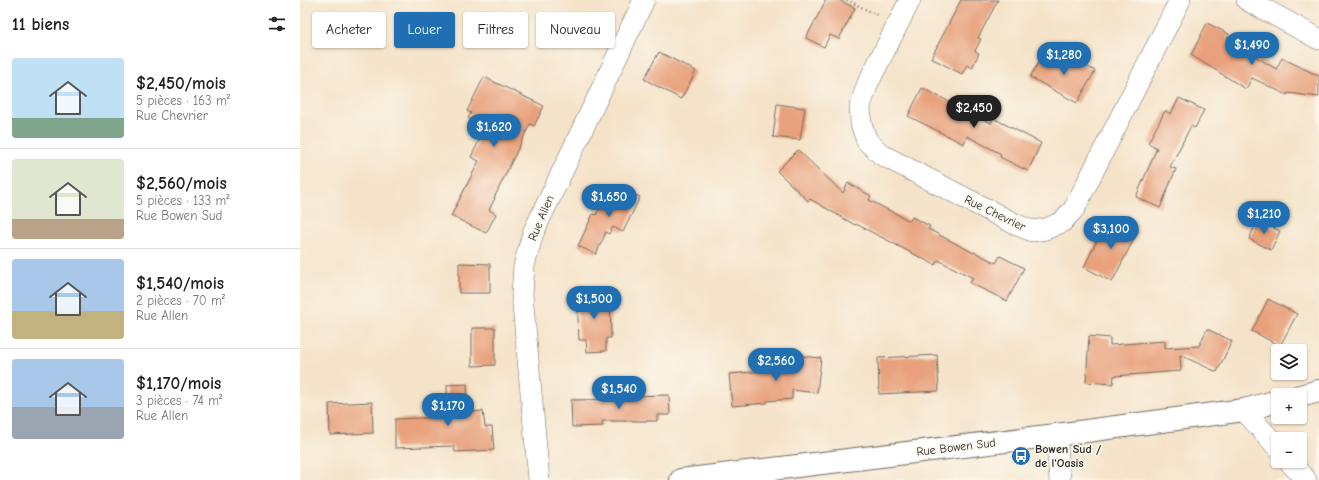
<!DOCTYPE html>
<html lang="fr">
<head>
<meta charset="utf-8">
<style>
  body { margin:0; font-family:"Comic Neue",sans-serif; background:#f2f2f2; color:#202124; height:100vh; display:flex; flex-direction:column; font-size:15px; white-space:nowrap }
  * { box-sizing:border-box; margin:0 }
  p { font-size:13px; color:#757577 }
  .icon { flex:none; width:22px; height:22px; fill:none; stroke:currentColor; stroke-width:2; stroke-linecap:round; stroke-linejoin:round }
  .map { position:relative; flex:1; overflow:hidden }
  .side { display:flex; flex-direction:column; background:#fff; width:300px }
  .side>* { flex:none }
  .banner { position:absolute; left:12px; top:12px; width:380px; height:36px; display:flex; gap:8px }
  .controls { position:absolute; left:971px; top:344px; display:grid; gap:8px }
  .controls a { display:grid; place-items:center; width:36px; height:36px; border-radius:4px; background:#fff; box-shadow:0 1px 3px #0004; font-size:20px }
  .price { position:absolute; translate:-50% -34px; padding:0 9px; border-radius:14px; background:#1f6fb2; color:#fff; font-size:13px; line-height:26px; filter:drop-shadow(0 1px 2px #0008) }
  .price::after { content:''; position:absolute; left:50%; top:24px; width:12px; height:9px; margin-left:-6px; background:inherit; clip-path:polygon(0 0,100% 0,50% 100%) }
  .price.selected { background:#222; color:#fff }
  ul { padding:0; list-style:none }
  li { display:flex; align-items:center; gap:12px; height:100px; padding:0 12px }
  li+li { border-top:1px solid #e0e0e0 }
  li span { display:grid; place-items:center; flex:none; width:112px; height:80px; border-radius:4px; color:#555 }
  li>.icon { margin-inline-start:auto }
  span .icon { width:48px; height:48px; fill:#fffc; stroke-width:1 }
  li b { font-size:17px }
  h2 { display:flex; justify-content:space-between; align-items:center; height:48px; padding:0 12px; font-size:17px }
  .tag { padding:0 14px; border-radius:4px; background:#fff; box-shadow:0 1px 3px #0004; font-size:14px; line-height:36px }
  .tag.selected { background:#1f6fb2; color:#fff }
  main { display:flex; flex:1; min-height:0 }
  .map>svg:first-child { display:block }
</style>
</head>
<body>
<main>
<section class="side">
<h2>11 biens<svg class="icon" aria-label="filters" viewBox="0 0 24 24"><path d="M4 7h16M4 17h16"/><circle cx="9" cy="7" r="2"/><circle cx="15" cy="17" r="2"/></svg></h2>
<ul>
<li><span style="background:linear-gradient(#bfe0f5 75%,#7fa58c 0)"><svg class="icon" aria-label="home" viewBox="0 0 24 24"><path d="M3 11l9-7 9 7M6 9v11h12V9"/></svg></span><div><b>$2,450/mois</b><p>5 pièces · 163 m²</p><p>Rue Chevrier</p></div></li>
<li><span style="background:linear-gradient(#dfe7d0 75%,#b9a48a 0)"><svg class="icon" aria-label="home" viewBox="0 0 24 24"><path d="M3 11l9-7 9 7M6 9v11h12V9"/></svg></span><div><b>$2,560/mois</b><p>5 pièces · 133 m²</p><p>Rue Bowen Sud</p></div></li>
<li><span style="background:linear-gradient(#a9c7e8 65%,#c2b280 0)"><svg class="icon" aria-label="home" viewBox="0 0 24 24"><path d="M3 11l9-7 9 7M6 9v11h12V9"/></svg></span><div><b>$1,540/mois</b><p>2 pièces · 70 m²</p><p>Rue Allen</p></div></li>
<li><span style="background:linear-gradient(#a9c7e8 60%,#9aa5b1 0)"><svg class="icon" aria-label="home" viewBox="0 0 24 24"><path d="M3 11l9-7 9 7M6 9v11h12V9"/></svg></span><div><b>$1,170/mois</b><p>3 pièces · 74 m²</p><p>Rue Allen</p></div></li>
</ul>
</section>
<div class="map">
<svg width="1019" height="480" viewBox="0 0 1019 480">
  <rect width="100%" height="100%" fill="#fbf7ec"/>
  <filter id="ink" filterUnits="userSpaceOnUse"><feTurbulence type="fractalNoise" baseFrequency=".025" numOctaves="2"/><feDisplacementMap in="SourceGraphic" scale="8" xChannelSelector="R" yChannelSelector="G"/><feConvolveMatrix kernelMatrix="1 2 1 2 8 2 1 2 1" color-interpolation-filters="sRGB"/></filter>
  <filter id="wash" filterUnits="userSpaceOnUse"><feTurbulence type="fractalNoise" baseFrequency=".012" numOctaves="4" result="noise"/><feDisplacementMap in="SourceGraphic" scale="16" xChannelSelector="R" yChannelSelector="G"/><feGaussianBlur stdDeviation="0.9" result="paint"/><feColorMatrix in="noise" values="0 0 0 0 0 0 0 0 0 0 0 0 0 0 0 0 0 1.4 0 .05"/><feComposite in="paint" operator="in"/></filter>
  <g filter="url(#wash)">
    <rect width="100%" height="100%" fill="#f5e3c9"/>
    <g id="blocks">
      <path fill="#e8a17c" d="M 526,0 L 539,0 L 555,8 L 539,39 L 530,35 L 524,47 L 506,38 Z
        M 661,0 L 698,0 L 678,38 L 681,39 L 675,51 L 679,53 L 672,68 L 667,65 L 662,74 L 631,58 Z
        M 907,23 L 929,34 L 927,39 L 976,69 L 982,58 L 1019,76 L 1019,97 L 988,93 L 987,95 L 952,78 L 946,89 L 891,55 Z
        M 760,51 L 795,71 L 777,103 L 730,77 L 741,58 L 753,65 Z
        M 359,52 L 396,71 L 381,99 L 344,79 Z
        M 184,77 L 244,106 L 234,126 L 230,124 L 194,198 L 195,198 L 189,210 L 196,214 L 186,233 L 151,216 L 179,161 L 171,157 L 186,127 L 168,118 L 171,113 L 167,111 Z
        M 622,88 L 691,123 L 693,118 L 741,143 L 728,171 L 700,157 L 701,154 L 667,136 L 664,144 L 608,116 Z
        M 879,98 L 904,110 L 895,128 L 891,126 L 870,167 L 876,169 L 860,208 L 836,197 L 857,148 L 848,143 L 865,111 L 871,114 Z
        M 477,104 L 505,108 L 500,140 L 473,137 Z
        M 498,150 L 543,193 L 548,183 L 571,196 L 569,200 L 610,221 L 612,217 L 630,226 L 628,229 L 674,253 L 674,252 L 696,263 L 700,256 L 724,268 L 707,301 L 670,283 L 673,278 L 638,260 L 635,265 L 556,224 L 555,225 L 510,199 L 508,201 L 477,171 Z
        M 314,185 L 340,197 L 323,232 L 313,227 L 309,234 L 306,232 L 296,254 L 278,246 L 293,214 L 296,215 L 299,209 L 302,210 Z
        M 814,219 L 838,231 L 812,282 L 784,267 L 801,232 L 806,235 Z
        M 957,221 L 980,231 L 971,250 L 949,239 Z
        M 159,263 L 190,264 L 190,293 L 159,293 Z
        M 310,293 L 311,338 L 306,338 L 306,351 L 287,352 L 286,340 L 279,340 L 277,294 Z
        M 968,299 L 997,314 L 980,346 L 952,331 Z
        M 172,328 L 195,328 L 195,365 L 172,366 Z
        M 907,329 L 932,341 L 917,372 L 880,355 L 881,371 L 814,376 L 813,384 L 786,382 L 789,336 L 810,338 L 810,345 L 865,341 L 865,348 L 899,346 Z
        M 490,355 L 521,358 L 517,393 L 492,390 L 492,399 L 467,401 L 467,403 L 432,406 L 429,374 L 488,369 Z
        M 637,355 L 639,391 L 579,394 L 578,358 Z
        M 167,384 L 168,412 L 183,411 L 185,427 L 192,427 L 194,450 L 155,452 L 154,446 L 95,448 L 95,419 L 148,417 L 147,385 Z
        M 369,395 L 370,415 L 357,415 L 357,421 L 302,421 L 303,426 L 272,427 L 271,400 L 329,399 L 329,396 Z
        M 72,402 L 73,433 L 30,435 L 29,404 Z"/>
    </g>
  </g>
  <g filter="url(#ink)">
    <use href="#blocks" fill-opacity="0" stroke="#726b62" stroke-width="1"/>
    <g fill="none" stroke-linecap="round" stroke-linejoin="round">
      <defs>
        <path id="minor" d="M 610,0 L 568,83 L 560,106 L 561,124 L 567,141 L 582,155 L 717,225 L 732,231 L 746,229 L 762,222 L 774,209 L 880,0
          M 947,0 L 1019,39
          M 944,410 L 978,448
          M 756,435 L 760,480
          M 989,461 L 1006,480
          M 239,480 L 222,294 L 224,266 L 233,233 L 344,0"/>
        <path id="tertiary" d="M 1000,396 L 1019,391
          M 381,480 L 756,435 L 944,410 L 978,401"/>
      </defs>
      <use href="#minor" stroke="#726b62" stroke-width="22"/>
      <use href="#tertiary" stroke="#726b62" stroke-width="24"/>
      <path stroke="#726b62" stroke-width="2.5" stroke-dasharray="1 3" stroke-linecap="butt" d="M 547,0 L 579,16"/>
      <use href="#minor" stroke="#fff" stroke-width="21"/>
      <use href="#tertiary" stroke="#fff" stroke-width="22"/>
    </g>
  </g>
  <defs>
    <symbol id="bus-disc" viewBox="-11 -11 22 22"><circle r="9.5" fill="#1f6fb2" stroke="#fbf7ec"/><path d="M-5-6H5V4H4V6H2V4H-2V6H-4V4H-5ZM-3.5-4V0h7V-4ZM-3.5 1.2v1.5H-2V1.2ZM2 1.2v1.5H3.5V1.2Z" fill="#fff"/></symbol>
  </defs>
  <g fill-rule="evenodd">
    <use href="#bus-disc" x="710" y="445" width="22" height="22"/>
  </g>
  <g text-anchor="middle" stroke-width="3.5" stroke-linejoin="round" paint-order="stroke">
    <g font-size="12" fill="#2b2b2b" stroke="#fbf7ec">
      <text transform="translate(695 213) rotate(26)" y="4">Rue Chevrier</text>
      <text transform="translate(241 218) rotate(-67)" y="4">Rue Allen</text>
      <text transform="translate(656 447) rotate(-7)" y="4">Rue Bowen Sud</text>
    </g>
    <g font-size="12" font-weight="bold" fill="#2b2b2b" stroke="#fbf7ec" text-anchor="start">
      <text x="735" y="453">Bowen Sud /<tspan x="735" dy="14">de l'Oasis</tspan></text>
    </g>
  </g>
</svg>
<div class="controls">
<a><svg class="icon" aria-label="layers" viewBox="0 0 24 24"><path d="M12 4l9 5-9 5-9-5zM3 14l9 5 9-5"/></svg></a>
<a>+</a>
<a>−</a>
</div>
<b class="price" style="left:952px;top:66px">$1,490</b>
<b class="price" style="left:764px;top:76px">$1,280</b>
<b class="price selected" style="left:674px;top:129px">$2,450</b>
<b class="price" style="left:194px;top:148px">$1,620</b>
<b class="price" style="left:309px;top:218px">$1,650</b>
<b class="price" style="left:964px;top:235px">$1,210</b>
<b class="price" style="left:811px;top:250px">$3,100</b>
<b class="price" style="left:294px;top:320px">$1,500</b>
<b class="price" style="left:476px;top:382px">$2,560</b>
<b class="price" style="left:319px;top:410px">$1,540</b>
<b class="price" style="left:148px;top:427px">$1,170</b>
<div class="banner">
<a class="tag">Acheter</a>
<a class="tag selected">Louer</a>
<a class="tag">Filtres</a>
<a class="tag">Nouveau</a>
</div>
</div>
</main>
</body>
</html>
